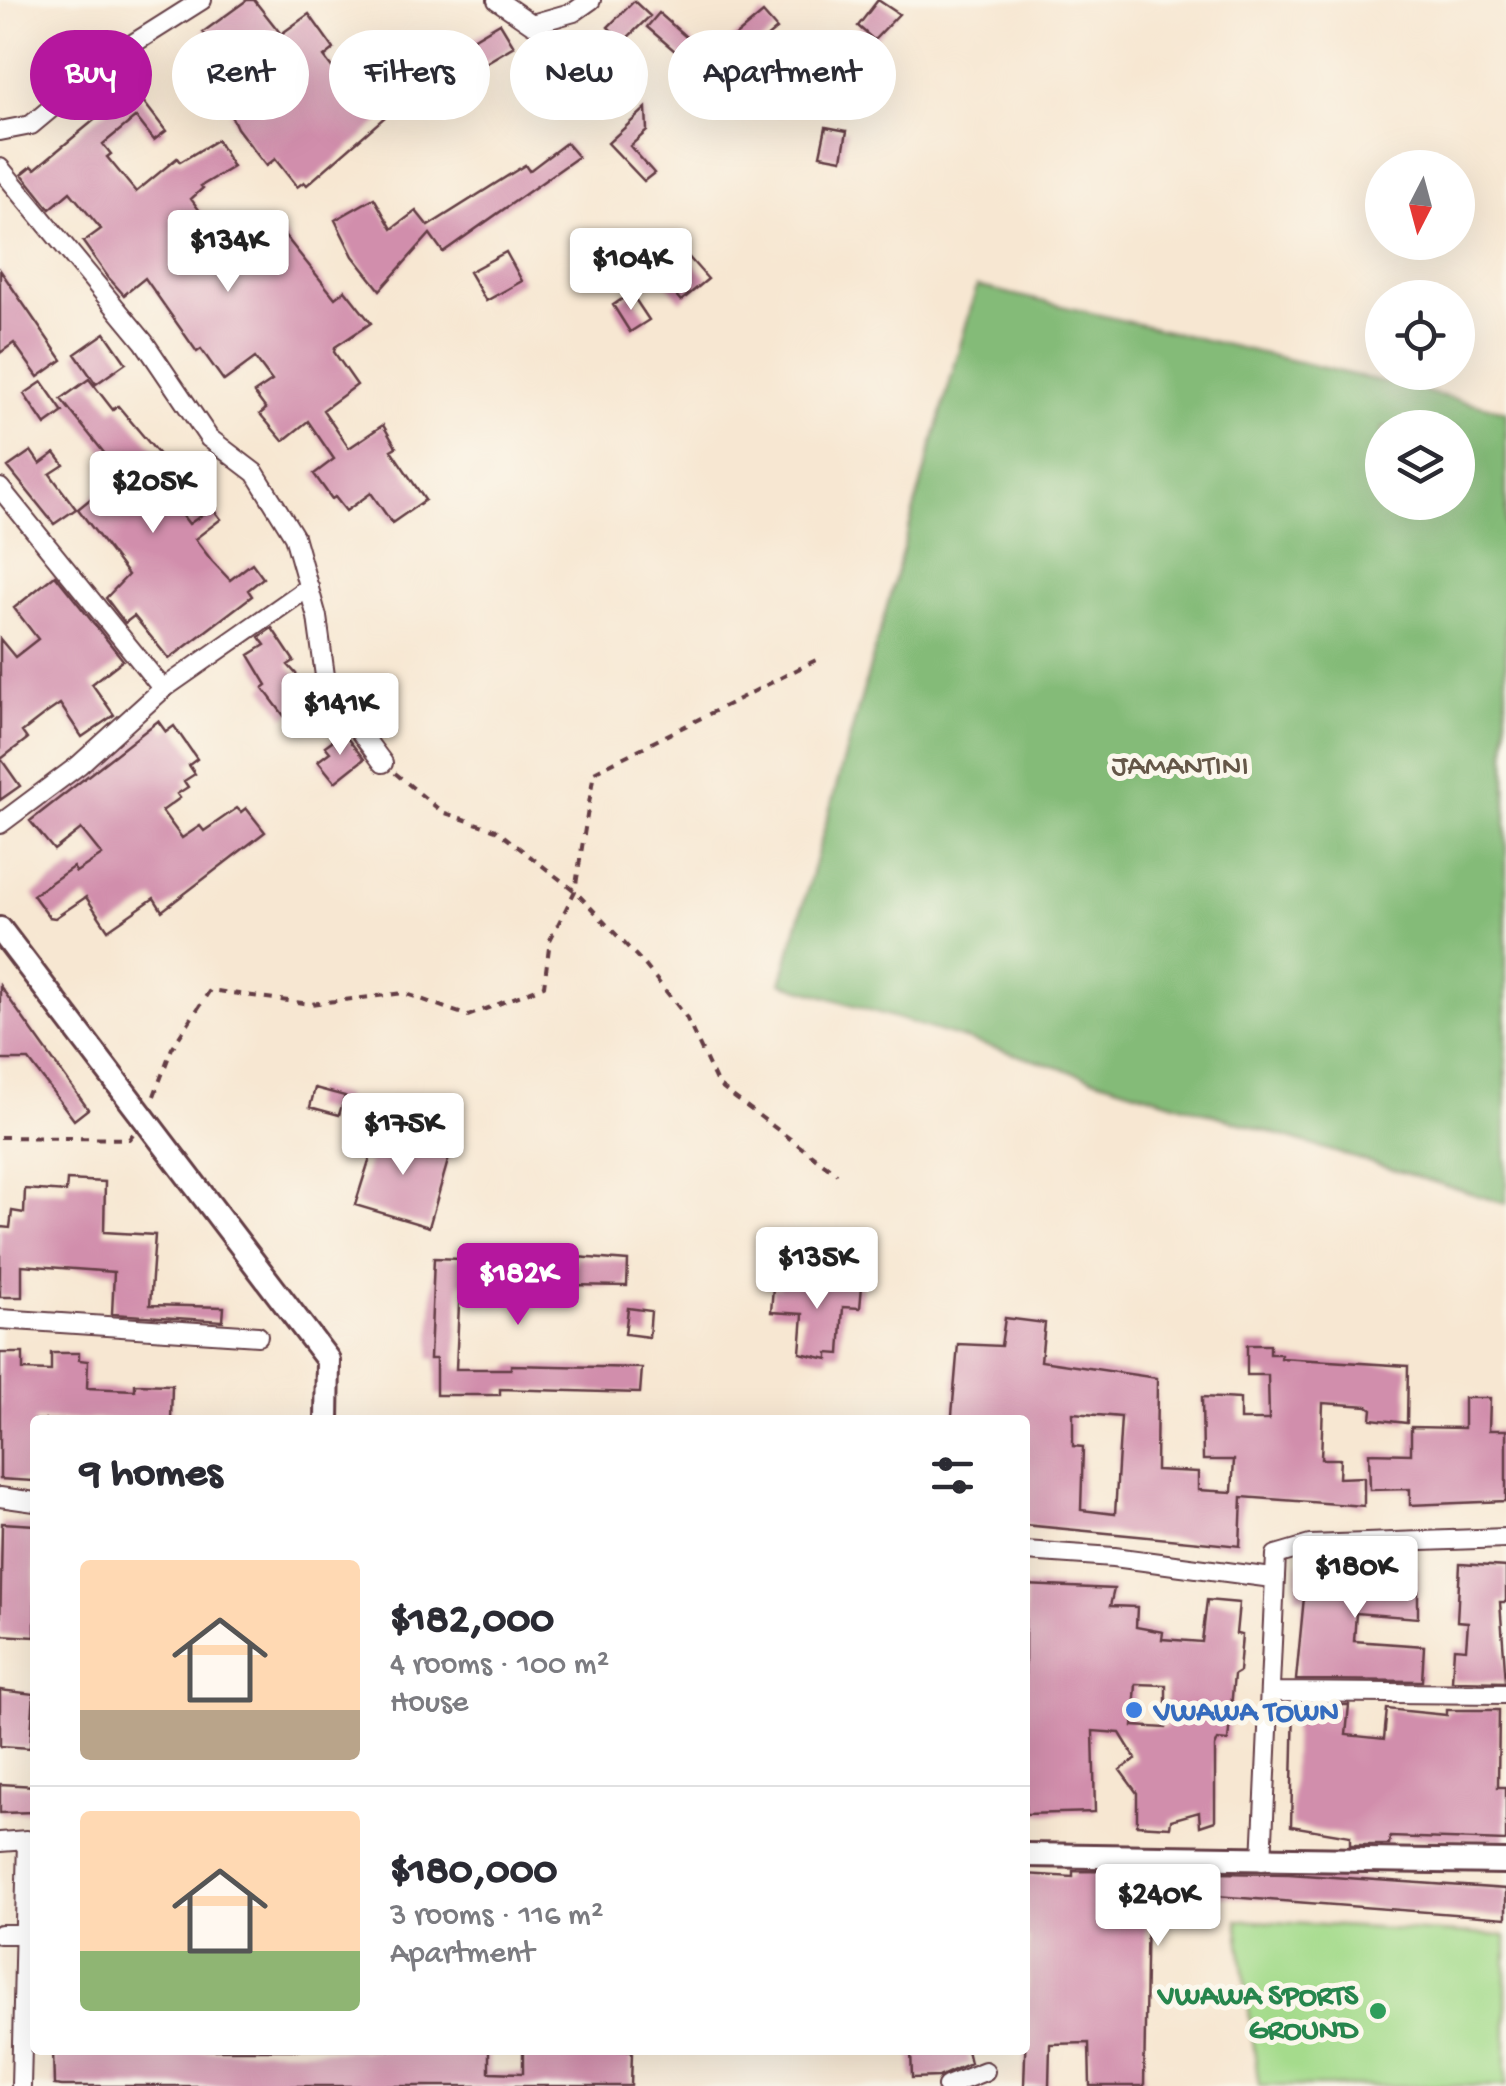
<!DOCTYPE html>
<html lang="en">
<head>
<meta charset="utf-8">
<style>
  body { margin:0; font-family:"Gochi Hand",sans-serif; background:#f2f2f3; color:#2b2b33; height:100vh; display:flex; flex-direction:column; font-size:38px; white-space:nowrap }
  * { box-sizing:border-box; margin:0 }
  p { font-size:32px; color:#7c7c81 }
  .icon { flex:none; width:55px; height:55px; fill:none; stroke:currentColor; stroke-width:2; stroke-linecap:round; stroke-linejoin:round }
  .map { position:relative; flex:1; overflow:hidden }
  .details { position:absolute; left:30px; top:1415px; width:1000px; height:640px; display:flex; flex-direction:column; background:#fff; border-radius:10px; box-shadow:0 10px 40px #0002 }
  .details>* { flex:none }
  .hud { position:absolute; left:30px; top:30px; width:1000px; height:90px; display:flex; gap:20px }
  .needle { width:65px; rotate:186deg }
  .buttons { position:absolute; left:1365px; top:150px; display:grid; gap:20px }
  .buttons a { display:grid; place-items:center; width:110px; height:110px; border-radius:50%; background:#fff; box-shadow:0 10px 40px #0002; font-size:50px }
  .price { position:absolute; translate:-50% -85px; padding:0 22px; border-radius:10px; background:#fff; color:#222; font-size:32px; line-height:65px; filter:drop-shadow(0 2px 5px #0008) }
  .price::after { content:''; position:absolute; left:50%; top:60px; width:30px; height:22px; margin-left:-15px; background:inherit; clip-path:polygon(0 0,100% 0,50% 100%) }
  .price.active { background:#b5179e; color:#fff }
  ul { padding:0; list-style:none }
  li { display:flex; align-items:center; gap:30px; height:250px; padding:0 50px }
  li+li { border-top:2px solid #e1e1e2 }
  li span { display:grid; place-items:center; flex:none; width:280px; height:200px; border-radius:10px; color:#555 }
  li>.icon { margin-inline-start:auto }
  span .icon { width:120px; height:120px; fill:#fffc; stroke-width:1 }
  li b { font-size:42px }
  h2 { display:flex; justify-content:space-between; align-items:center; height:120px; padding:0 50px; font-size:42px }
  .pill { padding:0 35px; border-radius:45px; background:#fff; box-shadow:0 10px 40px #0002; font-size:35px; line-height:90px }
  .pill.active { background:#b5179e; color:#fff }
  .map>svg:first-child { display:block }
</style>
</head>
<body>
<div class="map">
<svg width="1506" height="2086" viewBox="0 0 1506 2086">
  <rect width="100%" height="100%" fill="#fbf7ec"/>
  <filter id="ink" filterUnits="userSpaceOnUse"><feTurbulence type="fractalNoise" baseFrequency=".01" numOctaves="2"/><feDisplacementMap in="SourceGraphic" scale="20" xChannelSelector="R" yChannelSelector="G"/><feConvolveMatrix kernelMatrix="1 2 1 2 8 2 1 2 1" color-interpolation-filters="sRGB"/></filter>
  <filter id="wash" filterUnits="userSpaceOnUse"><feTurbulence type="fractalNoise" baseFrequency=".0048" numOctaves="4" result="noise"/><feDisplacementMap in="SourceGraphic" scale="40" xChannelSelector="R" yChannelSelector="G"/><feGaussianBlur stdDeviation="2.25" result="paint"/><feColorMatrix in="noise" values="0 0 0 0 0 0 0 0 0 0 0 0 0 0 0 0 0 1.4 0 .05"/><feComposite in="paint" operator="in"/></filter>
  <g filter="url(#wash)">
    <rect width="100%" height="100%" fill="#f7e7d2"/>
    <path fill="#a5db8c" stroke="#787d5c" stroke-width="2.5" d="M 1237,1920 L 1506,1936 L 1506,2086 L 1259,2086 Z"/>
    <path fill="#84bb78" stroke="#676d52" stroke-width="2.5" fill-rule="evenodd" d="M 977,286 L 1506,411 L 1506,1204 L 781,983 ZM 1382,428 L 1458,428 L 1458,502 L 1382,502 Z"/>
    <g id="blocks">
      <path fill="#d18eac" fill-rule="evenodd" d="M 247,0 L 254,0 L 281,34 L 309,14 L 334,49 L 324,57 L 355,98 L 390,72 L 413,100 L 397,113 L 394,109 L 307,185 L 304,182 L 297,187 L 275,159 L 266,166 L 237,128 L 230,113 L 251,95 L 203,32 Z
        M 878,0 L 899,14 L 874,40 L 858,26 Z
        M 634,1 L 650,16 L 623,42 L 608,27 Z
        M 659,13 L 702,51 L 689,63 L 647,27 Z
        M 763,13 L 777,29 L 720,77 L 706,61 Z
        M 500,23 L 514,46 L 450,84 L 436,61 Z
        M 564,35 L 583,51 L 569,67 L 596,89 L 586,100 L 541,63 Z
        M 788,63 L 808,90 L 779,116 L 754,89 Z
        M 133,88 L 166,131 L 154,140 L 136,117 L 103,144 L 111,154 L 107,157 L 136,192 L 177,158 L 180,162 L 217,140 L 233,167 L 201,186 L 203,188 L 191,199 L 208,222 L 217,215 L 235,238 L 249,228 L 257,240 L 265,234 L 271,241 L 282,232 L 335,298 L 345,290 L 371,323 L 335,347 L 334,352 L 357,385 L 323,410 L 349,448 L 383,425 L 396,447 L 391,450 L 425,500 L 392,523 L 371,493 L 346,511 L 335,497 L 332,499 L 314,474 L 334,459 L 308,421 L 283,441 L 260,414 L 266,409 L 254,393 L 272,381 L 255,358 L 224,381 L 201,349 L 197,352 L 145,278 L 124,295 L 108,277 L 83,242 L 101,229 L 70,192 L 50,209 L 22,174 L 32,166 L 35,169 Z
        M 646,108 L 647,131 L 630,146 L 654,173 L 644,181 L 608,143 Z
        M 826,127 L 847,131 L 842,159 L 820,155 Z
        M 566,143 L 578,157 L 443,252 L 430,234 L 380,290 L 353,256 L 335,220 L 374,198 L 392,229 L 416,211 L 428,226 L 525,165 L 529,171 Z
        M 506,252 L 522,281 L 486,301 L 469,272 Z
        M 685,253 L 708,279 L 681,301 L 659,275 Z
        M 0,270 L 62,360 L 38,377 L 14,343 L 0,353 Z
        M 631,293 L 649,320 L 630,332 L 613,305 Z
        M 105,333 L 126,363 L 96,384 L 75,354 Z
        M 89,379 L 113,410 L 118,406 L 177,476 L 162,488 L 189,524 L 212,508 L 221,519 L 195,539 L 212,561 L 230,580 L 252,563 L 263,578 L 248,590 L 252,596 L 169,659 L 134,616 L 125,623 L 106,598 L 128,575 L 78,509 L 121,474 L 61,399 Z
        M 42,382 L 63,412 L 45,425 L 24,394 Z
        M 31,451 L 40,464 L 55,453 L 64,465 L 50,474 L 76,509 L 54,524 L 8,467 Z
        M 55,575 L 123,660 L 92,684 L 114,715 L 82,737 L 60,704 L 44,715 L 22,732 L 27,739 L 1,759 L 20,786 L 0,800 L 0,639 L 15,657 L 38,639 L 14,608 Z
        M 272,628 L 294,661 L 288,665 L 307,686 L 293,698 L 299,707 L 285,717 L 263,688 L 267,685 L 249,655 L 265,645 L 259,637 Z
        M 158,721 L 166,732 L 174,726 L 197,759 L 189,765 L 195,774 L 184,781 L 188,787 L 177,794 L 180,798 L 162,811 L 182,838 L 200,826 L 204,831 L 237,808 L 241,812 L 246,808 L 265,832 L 162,911 L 154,898 L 108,930 L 86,897 L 55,918 L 49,917 L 33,895 L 73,867 L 76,872 L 102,855 L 81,829 L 54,850 L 30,821 Z
        M 343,733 L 364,759 L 335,782 L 318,761 L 330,752 L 325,746 Z
        M 0,986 L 88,1109 L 74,1120 L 29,1060 L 0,1060 Z
        M 315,1088 L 345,1096 L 339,1115 L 310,1107 Z
        M 379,1129 L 451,1150 L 429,1227 L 355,1205 Z
        M 67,1180 L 105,1182 L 104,1232 L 155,1235 L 150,1305 L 224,1307 L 223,1321 L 112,1314 L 114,1272 L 22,1265 L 22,1297 L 0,1297 L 0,1227 L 10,1228 L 12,1211 L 24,1213 L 25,1189 L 66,1192 Z
        M 576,1257 L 628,1261 L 627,1286 L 460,1283 L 456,1369 L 511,1369 L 511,1365 L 642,1368 L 640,1393 L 500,1389 L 500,1395 L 436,1395 L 436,1359 L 430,1359 L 434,1258 L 575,1263 Z
        M 780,1279 L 862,1286 L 860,1308 L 843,1307 L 840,1354 L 828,1353 L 828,1359 L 800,1353 L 803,1314 L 771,1312 L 773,1287 L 779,1288 Z
        M 628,1308 L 651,1311 L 649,1337 L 625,1334 Z
        M 1005,1318 L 1045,1323 L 1041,1361 L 1157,1378 L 1156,1470 L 1198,1472 L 1198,1490 L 1232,1492 L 1234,1460 L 1203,1460 L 1202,1397 L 1240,1399 L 1240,1420 L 1269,1420 L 1268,1375 L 1247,1375 L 1247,1345 L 1270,1345 L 1270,1354 L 1281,1354 L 1281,1358 L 1408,1366 L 1407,1423 L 1371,1419 L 1372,1409 L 1368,1406 L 1323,1403 L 1321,1459 L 1340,1459 L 1339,1478 L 1364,1477 L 1364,1506 L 1242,1497 L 1240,1546 L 1025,1525 L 1025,1420 L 955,1420 L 952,1415 L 958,1344 L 1001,1346 ZM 1073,1413 L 1121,1417 L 1115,1514 L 1081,1510 L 1083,1447 L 1073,1446 Z
        M 0,1353 L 23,1353 L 23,1370 L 51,1371 L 51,1353 L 79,1353 L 79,1360 L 88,1361 L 87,1388 L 135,1390 L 135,1384 L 172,1385 L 171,1420 L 35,1420 L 33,1481 L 0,1479 Z
        M 1464,1398 L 1490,1398 L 1489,1430 L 1506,1430 L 1506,1501 L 1410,1505 L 1410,1489 L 1370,1490 L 1369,1453 L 1411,1454 L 1411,1427 L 1464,1428 Z
        M 2,1523 L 35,1525 L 35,1637 L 0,1635 Z
        M 1309,1558 L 1418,1568 L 1418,1618 L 1356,1613 L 1354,1641 L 1424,1646 L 1422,1681 L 1296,1680 L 1304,1597 L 1296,1596 L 1298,1562 Z
        M 1460,1564 L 1506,1567 L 1506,1602 L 1500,1602 L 1506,1682 L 1452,1681 L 1454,1648 L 1466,1649 L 1468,1622 L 1457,1621 Z
        M 1025,1585 L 1114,1589 L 1110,1606 L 1137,1607 L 1136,1627 L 1163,1632 L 1162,1639 L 1202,1642 L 1207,1600 L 1239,1603 L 1236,1634 L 1242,1635 L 1239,1672 L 1234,1675 L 1228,1741 L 1218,1740 L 1215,1747 L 1215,1821 L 1200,1826 L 1199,1812 L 1171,1820 L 1170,1827 L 1137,1825 L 1137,1793 L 1120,1770 L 1136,1759 L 1120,1733 L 1093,1731 L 1095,1812 L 1025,1814 ZM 1136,1684 L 1166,1685 L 1166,1728 L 1133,1726 Z
        M 0,1690 L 34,1694 L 30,1748 L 0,1746 Z
        M 1294,1705 L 1349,1705 L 1346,1735 L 1384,1739 L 1387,1709 L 1447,1715 L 1447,1710 L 1499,1710 L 1498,1787 L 1506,1787 L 1506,1841 L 1390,1837 L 1389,1845 L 1350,1845 L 1350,1836 L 1291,1826 Z
        M 0,1784 L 35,1786 L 35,1812 L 0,1813 Z
        M 1073,1871 L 1289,1874 L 1506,1889 L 1506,1918 L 1189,1894 L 1188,1903 L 1147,1900 L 1144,2086 L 1090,2086 L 1089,2043 L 1050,2044 L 1049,2086 L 1024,2086 L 1029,1937 L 1025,1937 L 1025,1874 L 1073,1877 Z
        M 53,2050 L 489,2050 L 489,2072 L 523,2073 L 523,2050 L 632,2051 L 631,2086 L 62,2086 L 54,2085 Z
        M 942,2050 L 967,2050 L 970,2063 L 939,2077 L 912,2078 L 911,2051 Z"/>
    </g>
  </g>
  <g filter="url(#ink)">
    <use href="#blocks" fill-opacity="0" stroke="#643d44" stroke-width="2.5"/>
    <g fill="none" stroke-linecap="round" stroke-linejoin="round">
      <defs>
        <path id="minor" d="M 497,0 L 532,24 L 574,12 L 591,0
          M 0,131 L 31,125 L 115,55 L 202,0
          M 0,168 L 144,342 L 209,438 L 255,473 L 294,536 L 317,617 L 325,676 L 339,704 L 383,763
          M 0,488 L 163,689
          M 0,824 L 79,765 L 163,689 L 309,587
          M 0,1319 L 258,1336
          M 0,1497 L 35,1502
          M 1025,1551 L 1114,1557 L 1272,1578
          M 1273,1692 L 1506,1694
          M 0,1842 L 27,1840 L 21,2086
          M 1262,1861 L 1276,1555 L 1310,1545 L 1506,1538
          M 0,1934 L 22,1934
          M 947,2086 L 985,2071"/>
        <path id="tertiary" d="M 0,929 L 328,1360 L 327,1420
          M 1025,1855 L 1506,1862"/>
      </defs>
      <use href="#minor" stroke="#643d44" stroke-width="22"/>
      <use href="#tertiary" stroke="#643d44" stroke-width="28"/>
      <path stroke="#643d44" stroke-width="4" stroke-dasharray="8 8" stroke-linecap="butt" d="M 395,773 L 442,812 L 496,830 L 575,891 L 644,964 L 685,1015 L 718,1085 L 837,1174
        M 154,1096 L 172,1048 L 210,990 L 310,1004 L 404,993 L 468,1016 L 544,986 L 550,940 L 575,891 L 594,772 L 820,658
        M 0,1137 L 129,1139 L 133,1134"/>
      <use href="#minor" stroke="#fff" stroke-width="18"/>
      <use href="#tertiary" stroke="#fff" stroke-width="22"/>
    </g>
  </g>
  <circle fill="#3f7fe0" stroke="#fbf7ec" stroke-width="4" cx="1134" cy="1710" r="10"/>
  <circle fill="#2e9e5b" stroke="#fbf7ec" stroke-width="4" cx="1378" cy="2011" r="10"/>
  <g text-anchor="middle" stroke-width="10" stroke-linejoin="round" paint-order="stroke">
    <g font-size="30" fill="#655748" stroke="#fbf7ec">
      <text x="1180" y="774">JAMANTINI</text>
    </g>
    <g font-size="30" font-weight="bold" fill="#366cbe" stroke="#fbf7ec" text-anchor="start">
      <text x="1154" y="1720">VWAWA TOWN</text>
    </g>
    <g font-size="30" font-weight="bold" fill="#27864d" stroke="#fbf7ec" text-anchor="end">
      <text x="1358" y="2004">VWAWA SPORTS<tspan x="1358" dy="34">GROUND</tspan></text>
    </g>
  </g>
</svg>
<div class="buttons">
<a><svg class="needle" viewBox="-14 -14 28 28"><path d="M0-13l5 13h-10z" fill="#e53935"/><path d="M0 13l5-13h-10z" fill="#7c7c81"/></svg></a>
<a><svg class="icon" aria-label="locate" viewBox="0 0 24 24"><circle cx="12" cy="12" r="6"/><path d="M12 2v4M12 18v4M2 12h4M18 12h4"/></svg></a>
<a><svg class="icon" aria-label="layers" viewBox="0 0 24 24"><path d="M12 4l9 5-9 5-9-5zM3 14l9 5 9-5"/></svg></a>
</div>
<b class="price" style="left:228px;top:295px">$134K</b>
<b class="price" style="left:631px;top:313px">$104K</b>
<b class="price" style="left:153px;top:536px">$205K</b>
<b class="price" style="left:340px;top:758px">$141K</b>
<b class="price" style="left:403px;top:1178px">$175K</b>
<b class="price" style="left:817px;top:1312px">$135K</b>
<b class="price active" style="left:518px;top:1328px">$182K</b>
<b class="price" style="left:1355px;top:1621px">$180K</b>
<b class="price" style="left:1158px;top:1949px">$240K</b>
<div class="hud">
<a class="pill active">Buy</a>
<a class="pill">Rent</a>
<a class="pill">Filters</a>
<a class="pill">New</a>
<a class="pill">Apartment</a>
</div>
<section class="details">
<h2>9 homes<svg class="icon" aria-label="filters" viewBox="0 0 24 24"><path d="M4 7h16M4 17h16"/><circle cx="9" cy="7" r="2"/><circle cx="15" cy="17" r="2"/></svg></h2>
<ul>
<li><span style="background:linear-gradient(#ffd9b3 75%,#b9a48a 0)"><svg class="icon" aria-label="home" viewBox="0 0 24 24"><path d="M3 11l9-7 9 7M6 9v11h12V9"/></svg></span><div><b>$182,000</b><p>4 rooms · 100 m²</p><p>House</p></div></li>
<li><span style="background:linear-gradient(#ffd9b3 70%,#8fb573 0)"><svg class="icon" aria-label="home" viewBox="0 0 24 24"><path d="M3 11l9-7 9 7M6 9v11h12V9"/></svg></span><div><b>$180,000</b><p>3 rooms · 116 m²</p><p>Apartment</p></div></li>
</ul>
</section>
</div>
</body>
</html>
